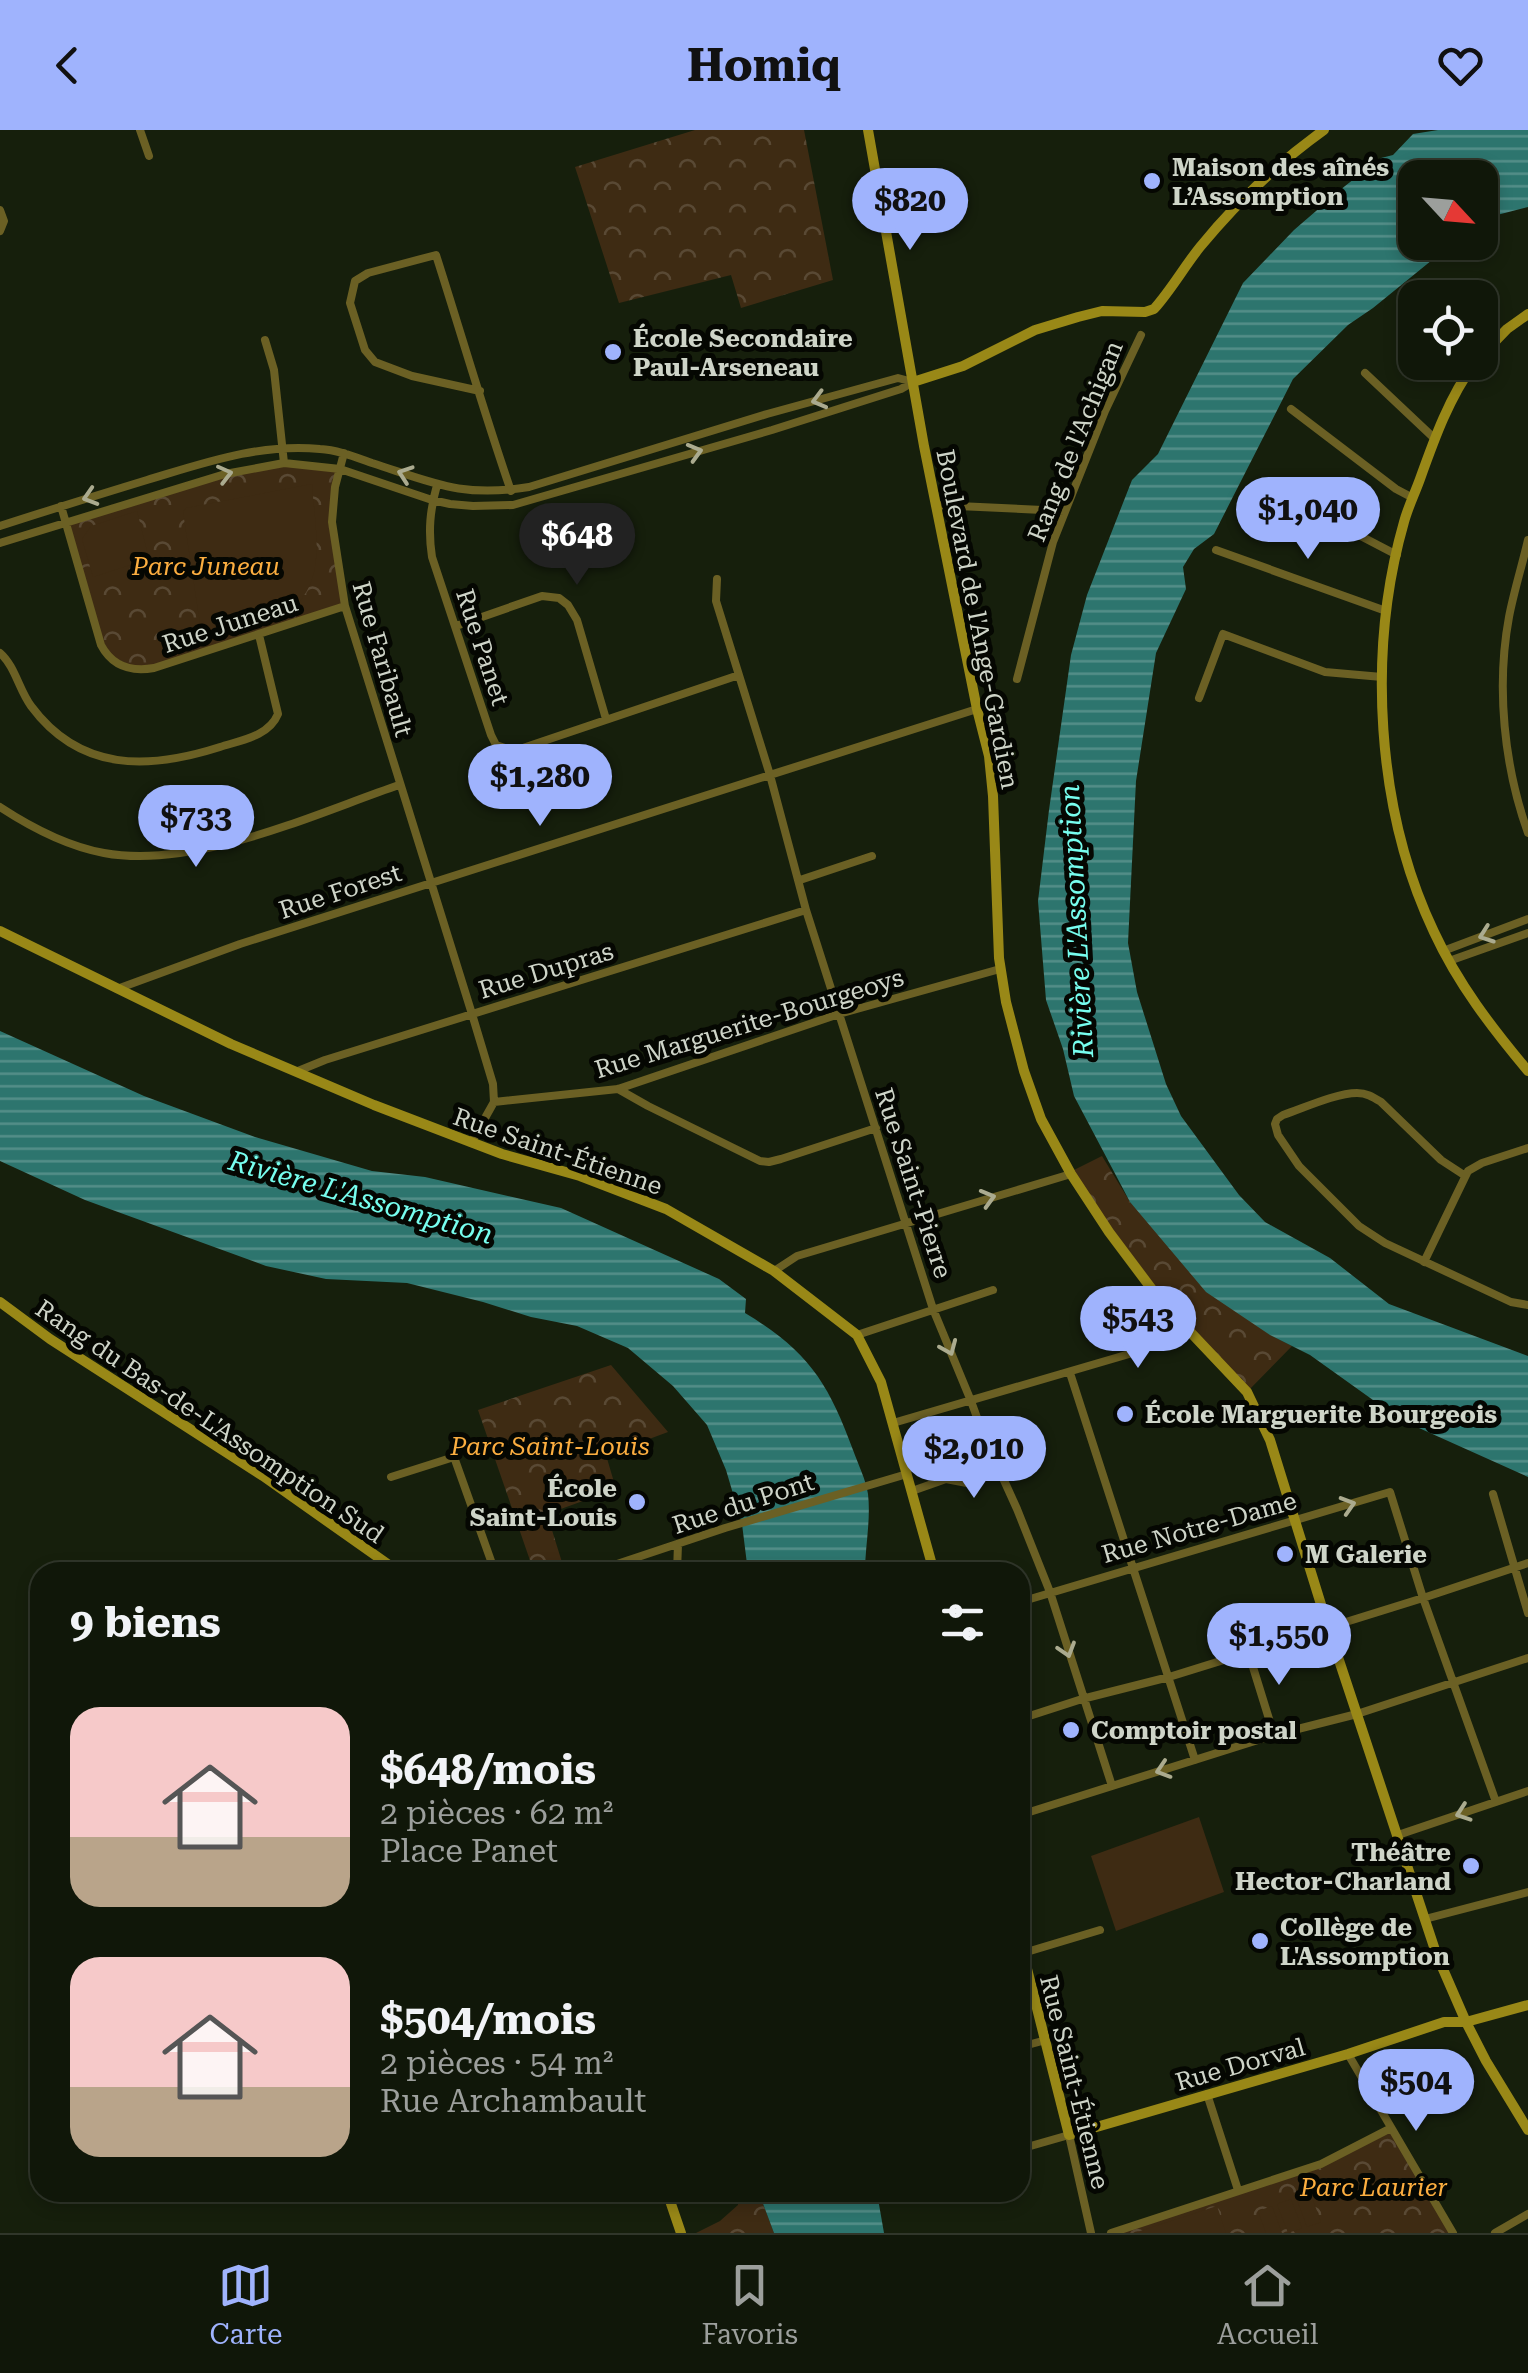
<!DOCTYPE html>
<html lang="fr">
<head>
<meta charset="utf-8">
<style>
  body { margin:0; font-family:"Roboto Serif",serif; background:#1e2417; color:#f1f3f6; height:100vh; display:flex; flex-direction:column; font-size:38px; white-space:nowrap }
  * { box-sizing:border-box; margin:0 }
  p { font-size:32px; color:#9c9f9c }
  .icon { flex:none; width:55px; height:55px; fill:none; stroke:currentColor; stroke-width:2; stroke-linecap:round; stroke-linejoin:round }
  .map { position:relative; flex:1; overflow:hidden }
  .drawer { position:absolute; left:30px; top:1432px; width:1000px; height:640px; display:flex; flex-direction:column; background:#101709; border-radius:30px; box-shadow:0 5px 15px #0003,0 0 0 2px #30362a }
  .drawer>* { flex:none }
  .needle { width:65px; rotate:116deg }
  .buttons { position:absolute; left:1398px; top:30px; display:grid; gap:20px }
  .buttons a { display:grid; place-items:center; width:100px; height:100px; border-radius:20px; background:#101709; box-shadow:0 5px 15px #0003,0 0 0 2px #30362a; font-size:50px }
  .price { position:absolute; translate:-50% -85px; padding:0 22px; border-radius:35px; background:#9fb3fd; color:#111; font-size:32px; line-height:65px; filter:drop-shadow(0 2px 5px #0008) }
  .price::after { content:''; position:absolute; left:50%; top:60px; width:30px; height:22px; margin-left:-15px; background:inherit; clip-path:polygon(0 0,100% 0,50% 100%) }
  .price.on { background:#222; color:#fff }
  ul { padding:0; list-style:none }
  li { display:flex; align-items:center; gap:30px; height:250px; padding:0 40px }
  li span { display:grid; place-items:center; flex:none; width:280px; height:200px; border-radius:30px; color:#555 }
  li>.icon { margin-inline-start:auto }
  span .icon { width:120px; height:120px; fill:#fffc; stroke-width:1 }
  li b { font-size:42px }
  h2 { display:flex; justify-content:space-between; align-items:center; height:120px; padding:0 40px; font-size:42px }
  header { display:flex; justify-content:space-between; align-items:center; height:130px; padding:0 40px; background:#9fb3fd; color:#111; font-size:45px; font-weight:700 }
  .menu { display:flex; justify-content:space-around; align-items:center; height:140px; border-top:2px solid #30362a; background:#101709; font-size:28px; color:#9c9f9c }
  .menu a { display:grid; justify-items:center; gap:5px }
  .menu .on { color:#9fb3fd }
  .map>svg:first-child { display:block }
</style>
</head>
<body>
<header><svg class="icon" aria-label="back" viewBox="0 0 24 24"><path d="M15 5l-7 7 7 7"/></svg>Homiq<svg class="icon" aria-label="heart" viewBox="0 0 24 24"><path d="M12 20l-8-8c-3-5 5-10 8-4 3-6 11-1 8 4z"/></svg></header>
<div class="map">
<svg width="1528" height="2103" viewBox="0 0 1528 2103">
  <defs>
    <pattern id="forest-crowns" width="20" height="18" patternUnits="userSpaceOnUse" patternTransform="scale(2.5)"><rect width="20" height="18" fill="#3e2b13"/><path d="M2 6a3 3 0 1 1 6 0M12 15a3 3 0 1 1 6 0" fill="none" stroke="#594934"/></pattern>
    <pattern id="water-rules" width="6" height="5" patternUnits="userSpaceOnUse" patternTransform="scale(2.5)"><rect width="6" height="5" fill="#2d756e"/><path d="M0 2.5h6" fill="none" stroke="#548e88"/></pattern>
  </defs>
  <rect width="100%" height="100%" fill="#161f0c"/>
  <path fill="url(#forest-crowns)" d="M 695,0 L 804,0 L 833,150 L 741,178 L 731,145 L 619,173 L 575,37 Z
    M 284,333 L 340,339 L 332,392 L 345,476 L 141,540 L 106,524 L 65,394 L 195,352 Z
    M 1102,1026 L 1130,1072 L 1270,1205 L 1292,1216 L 1247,1262 L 1184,1197 L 1070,1042 Z
    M 611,1235 L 668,1302 L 606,1325 L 616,1359 L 547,1384 L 565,1442 L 534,1442 L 478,1280 Z
    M 1391,1998 L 1453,2103 L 1111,2103 L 1321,2034 Z
    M 738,2062 L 759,2063 L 774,2103 L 696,2103 L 720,2091 L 738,2075 Z"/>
  <path fill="#3e2b13" d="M 312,354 C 315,401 331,462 278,487 C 255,497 227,501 202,507 L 183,382 L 186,378 Z
    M 137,381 L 149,429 L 93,447 L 82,409 L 91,396 Z
    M 1199,1687 L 1224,1762 L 1116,1801 L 1091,1726 Z
    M 1310,2062 L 1321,2092 L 1307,2097 L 1296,2067 Z
    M 1291,2069 L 1302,2098 L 1288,2103 L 1277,2074 Z
    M 1217,2076 L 1226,2103 L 1134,2103 Z
    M 1272,2076 L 1282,2103 L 1266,2103 L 1258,2081 Z"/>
  <path fill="url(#water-rules)" d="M 1438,0 L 1528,0 L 1528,77 L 1497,85 L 1480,100 L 1480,48 L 1415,48 L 1415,112 L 1453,113 L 1373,178 L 1348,195 L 1293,249 L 1214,404 L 1194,419 L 1183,437 L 1186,459 L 1156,523 L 1136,651 L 1128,813 L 1137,862 L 1166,954 L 1181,986 L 1239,1065 L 1265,1092 L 1330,1128 L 1389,1174 L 1528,1226 L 1528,1347 L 1419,1298 L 1373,1270 L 1310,1225 L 1270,1205 L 1206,1162 L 1130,1072 L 1074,966 L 1063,919 L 1046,870 L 1038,771 L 1049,680 L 1071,525 L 1087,465 L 1132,350 L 1158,324 L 1243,153 L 1294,100 L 1345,56 L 1381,28 L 1393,25 L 1413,4 Z
    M 0,901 L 144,966 L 255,1007 L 372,1041 L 425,1047 L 561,1078 L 719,1149 L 746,1169 L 745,1183 C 808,1221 828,1252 853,1320 C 858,1334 866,1350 868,1364 C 871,1390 865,1417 865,1442 L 748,1442 L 742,1394 L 726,1340 L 707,1295 L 673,1256 L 628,1218 L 577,1196 L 531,1187 L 483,1172 L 407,1153 L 326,1149 L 266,1136 L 85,1070 L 0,1031 Z
    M 759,2063 L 877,2063 L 884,2103 L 774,2103 Z"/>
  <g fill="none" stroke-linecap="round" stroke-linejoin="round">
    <path stroke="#6b6024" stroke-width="8" d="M 140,0 L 149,26
      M 0,80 L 4,91 L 0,101
      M 265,210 L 274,240 L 284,333
      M 1365,243 L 1435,309
      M 480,261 L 412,246 L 375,232 L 365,220 L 350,173 L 355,151 L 368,143 L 436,125 C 461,203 484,283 511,361
      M 1291,279 L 1396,359 L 1413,368
      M 344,323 L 335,357 L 332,392 L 345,476 L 472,884 L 493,954 L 494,972
      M 437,355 C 430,380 428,401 432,427 L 491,605 L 496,615 L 514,621 L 739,545
      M 936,375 L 1064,381
      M 61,376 L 101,515 C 112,536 131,542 154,538 L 345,476
      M 1303,376 L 1397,425
      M 0,396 C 49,380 98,365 147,350 C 204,333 260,313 320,319 C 338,320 355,327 372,333 C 434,353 462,368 529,357 L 767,284 L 898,248 L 913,252
      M 1528,410 C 1522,436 1514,461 1509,487 C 1496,557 1504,636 1528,703
      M 0,413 L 225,344 L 284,333 L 340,339 L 432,370 L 450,374 L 473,376 L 513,375 L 772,300 L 901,259 L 913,252
      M 1216,420 L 1386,481
      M 717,449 L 716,471 L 770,645 L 806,780 L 933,1179 L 971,1271 L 983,1304 L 1017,1379 L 1050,1462 L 1112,1656
      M 456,496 L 542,466 L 559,468 L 568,475 L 577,490 L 606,589
      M 0,523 C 15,536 19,560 31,576 C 80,642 148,640 220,617 C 242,610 269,606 278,584 L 259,505
      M 1017,549 L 1053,412 L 1105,281 L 1141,205
      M 1199,568 L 1223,504 L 1325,542 L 1382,547
      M 0,677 C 32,698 66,716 104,723 C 195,740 314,684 399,655
      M 800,750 L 872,726
      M 1443,821 L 1528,789
      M 1449,831 L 1528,803
      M 117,859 L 240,814 L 977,579
      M 298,941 L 325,930 L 806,780
      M 618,959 L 648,976 L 760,1031 L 769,1032 L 781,1029 L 876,998
      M 494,972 L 618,959 L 839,884 L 1000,839
      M 471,1013 L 494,972
      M 1464,1045 L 1441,1030 L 1381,972 C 1373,967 1367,963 1357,963 C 1336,963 1304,978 1283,985 L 1277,989 L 1275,994 L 1278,1005 L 1299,1036 L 1359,1096 L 1385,1113 L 1511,1172 L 1528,1175
      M 1424,1132 L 1468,1041 L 1482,1033 L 1528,1018
      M 774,1141 L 797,1126 L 1071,1044
      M 857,1205 L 993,1160
      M 1070,1243 L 1195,1630
      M 893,1293 L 1136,1222 L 1167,1210 L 1184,1197
      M 391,1347 L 454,1327 L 495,1442
      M 946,1349 L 967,1353 L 1001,1342
      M 912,1361 L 946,1349 L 953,1339 L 962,1333 L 991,1322
      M 1493,1364 L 1528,1483
      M 593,1442 L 725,1398 L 907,1344
      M 677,1442 L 678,1414
      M 1020,1472 L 1390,1362 L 1423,1468 L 1496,1672
      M 1248,1521 L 1274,1605
      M 1020,1589 L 1082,1569 L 1169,1547 L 1423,1468 L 1528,1433
      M 1020,1685 L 1274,1605 L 1357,1584 L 1528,1528
      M 1398,1705 L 1528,1661
      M 1425,1789 L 1528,1762
      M 1020,1824 L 1100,1800
      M 1020,1917 L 1046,1910
      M 1348,1924 L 1453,2103
      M 1207,1964 L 1238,2060
      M 1020,2019 L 1069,2005 L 1091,2103
      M 1111,2103 L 1321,2034 L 1391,1998
      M 1495,2103 L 1528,2084"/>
    <path stroke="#998817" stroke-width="10" d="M 868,0 L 924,316 L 977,579 L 989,626 L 993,666 L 999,828 L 1006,872 L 1024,941 L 1041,989 L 1071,1044 L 1109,1102 L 1160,1170 L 1247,1262 L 1270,1310 L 1328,1497 L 1436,1823 L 1466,1892 L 1486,1931 L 1528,2000
      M 1480,227 L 1507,199 L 1528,184
      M 1475,232 C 1449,268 1435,307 1420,349 C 1415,363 1408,377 1404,392 C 1367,521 1376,680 1434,802 C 1458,854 1492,898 1528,941
      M 913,252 L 963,236 L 1035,200 L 1078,187 L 1102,181 L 1145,182 L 1154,179 C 1171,160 1184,137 1200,117 C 1236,73 1278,33 1324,0
      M 0,801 L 231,914 L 374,975 L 502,1024 L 580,1046 L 666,1079 L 774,1141 L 857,1205 L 881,1252 L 934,1442
      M 0,1172 L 50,1209 L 263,1346 L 399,1442
      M 1020,1811 L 1069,2005 L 1348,1924 L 1444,1892 L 1466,1892 L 1528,1875
      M 667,2062 L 681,2103"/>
  </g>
  <defs><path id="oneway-chevron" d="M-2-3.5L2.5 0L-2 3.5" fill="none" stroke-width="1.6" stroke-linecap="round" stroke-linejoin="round" transform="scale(2.5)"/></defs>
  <g stroke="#abab8f">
    <use href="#oneway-chevron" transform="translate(819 270) rotate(165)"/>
    <use href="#oneway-chevron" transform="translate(695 322) rotate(-16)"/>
    <use href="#oneway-chevron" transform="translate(225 344) rotate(-14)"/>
    <use href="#oneway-chevron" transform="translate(405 344) rotate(-161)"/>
    <use href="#oneway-chevron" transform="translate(90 367) rotate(163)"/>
    <use href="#oneway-chevron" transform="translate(1486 805) rotate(160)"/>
    <use href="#oneway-chevron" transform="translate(988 1068) rotate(-16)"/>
    <use href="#oneway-chevron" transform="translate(949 1218) rotate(67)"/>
    <use href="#oneway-chevron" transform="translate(1348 1375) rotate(-17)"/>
    <use href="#oneway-chevron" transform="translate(1067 1520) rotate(73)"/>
    <use href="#oneway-chevron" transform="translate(1163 1640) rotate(162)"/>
    <use href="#oneway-chevron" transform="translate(1463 1683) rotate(161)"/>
  </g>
  <g fill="#9fb3fd" stroke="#050702" stroke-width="4">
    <circle cx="1152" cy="51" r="10"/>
    <circle cx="613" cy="222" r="10"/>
    <circle cx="1125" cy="1284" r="10"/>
    <circle cx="637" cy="1372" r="10"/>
    <circle cx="1285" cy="1424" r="10"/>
    <circle cx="1071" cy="1600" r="10"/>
    <circle cx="1471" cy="1736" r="10"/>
    <circle cx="1260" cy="1811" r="10"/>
  </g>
  <g text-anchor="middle" stroke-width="10" stroke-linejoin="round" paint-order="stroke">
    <g font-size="25" font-weight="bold" fill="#ced4c8" stroke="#050702" text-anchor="start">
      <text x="1172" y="46">Maison des aînés<tspan x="1172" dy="29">L’Assomption</tspan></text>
      <text x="633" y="217">École Secondaire<tspan x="633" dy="29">Paul-Arseneau</tspan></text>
      <text x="1145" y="1293">École Marguerite Bourgeois</text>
      <text x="617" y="1367" text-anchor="end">École<tspan x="617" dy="29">Saint-Louis</tspan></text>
      <text x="1305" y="1433">M Galerie</text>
      <text x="1091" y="1609">Comptoir postal</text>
      <text x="1451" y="1731" text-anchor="end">Théâtre<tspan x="1451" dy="29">Hector-Charland</tspan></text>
      <text x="1280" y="1806">Collège de<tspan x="1280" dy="29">L'Assomption</tspan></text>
    </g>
    <g font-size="25" fill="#ced4c8" stroke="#050702">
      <text transform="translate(1075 311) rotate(-68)" y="9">Rang de l'Achigan</text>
      <text transform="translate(978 489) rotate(79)" y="9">Boulevard de l'Ange-Gardien</text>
      <text transform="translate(230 493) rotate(-18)" y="9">Rue Juneau</text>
      <text transform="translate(483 517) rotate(72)" y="9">Rue Panet</text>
      <text transform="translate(383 529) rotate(74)" y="9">Rue Faribault</text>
      <text transform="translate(340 761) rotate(-18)" y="9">Rue Forest</text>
      <text transform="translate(546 840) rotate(-17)" y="9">Rue Dupras</text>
      <text transform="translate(749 893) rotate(-17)" y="9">Rue Marguerite-Bourgeoys</text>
      <text transform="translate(558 1021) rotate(19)" y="9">Rue Saint-Étienne</text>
      <text transform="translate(914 1053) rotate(72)" y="9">Rue Saint-Pierre</text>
      <text transform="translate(210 1291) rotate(34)" y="9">Rang du Bas-de-L'Assomption Sud</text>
      <text transform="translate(743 1373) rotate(-18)" y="9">Rue du Pont</text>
      <text transform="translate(1199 1397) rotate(-16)" y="9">Rue Notre-Dame</text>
      <text transform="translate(1240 1934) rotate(-16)" y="9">Rue Dorval</text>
      <text transform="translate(1075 1952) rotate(76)" y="9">Rue Saint-Étienne</text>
    </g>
    <g font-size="25" font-style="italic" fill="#fcae40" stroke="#050702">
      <text x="206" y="445">Parc Juneau</text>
      <text x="550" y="1325">Parc Saint-Louis</text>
      <text x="1374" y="2066">Parc Laurier</text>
    </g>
    <g font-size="28" font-style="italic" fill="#77feef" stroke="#050702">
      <text transform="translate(1076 791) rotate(-93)" y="10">Rivière L'Assomption</text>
      <text transform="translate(361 1067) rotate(16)" y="10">Rivière L'Assomption</text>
    </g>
  </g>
</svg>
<div class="buttons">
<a><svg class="needle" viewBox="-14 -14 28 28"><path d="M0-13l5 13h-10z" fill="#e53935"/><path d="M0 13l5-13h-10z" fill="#9c9f9c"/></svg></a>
<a><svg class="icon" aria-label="locate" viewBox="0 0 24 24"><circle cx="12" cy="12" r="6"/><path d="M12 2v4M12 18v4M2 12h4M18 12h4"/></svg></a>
</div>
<b class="price" style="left:910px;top:123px">$820</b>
<b class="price" style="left:1308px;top:432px">$1,040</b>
<b class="price on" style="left:577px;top:458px">$648</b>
<b class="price" style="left:540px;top:699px">$1,280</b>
<b class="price" style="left:196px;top:740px">$733</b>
<b class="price" style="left:1138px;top:1241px">$543</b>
<b class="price" style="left:974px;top:1371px">$2,010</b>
<b class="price" style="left:1279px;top:1558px">$1,550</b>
<b class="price" style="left:1416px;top:2004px">$504</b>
<section class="drawer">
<h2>9 biens<svg class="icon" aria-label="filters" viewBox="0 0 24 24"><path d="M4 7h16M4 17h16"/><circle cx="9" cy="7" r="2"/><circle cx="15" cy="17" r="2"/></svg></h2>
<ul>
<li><span style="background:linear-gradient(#f6c9c9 65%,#b9a48a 0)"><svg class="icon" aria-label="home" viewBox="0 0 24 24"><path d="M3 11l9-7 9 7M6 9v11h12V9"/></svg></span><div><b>$648/mois</b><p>2 pièces · 62 m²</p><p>Place Panet</p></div></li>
<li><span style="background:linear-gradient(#f6c9c9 65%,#b9a48a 0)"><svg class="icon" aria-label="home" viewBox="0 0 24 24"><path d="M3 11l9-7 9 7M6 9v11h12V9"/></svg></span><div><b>$504/mois</b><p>2 pièces · 54 m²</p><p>Rue Archambault</p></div></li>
</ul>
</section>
</div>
<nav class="menu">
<a class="on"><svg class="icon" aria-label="map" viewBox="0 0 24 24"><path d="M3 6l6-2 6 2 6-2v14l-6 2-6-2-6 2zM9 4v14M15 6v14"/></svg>Carte</a>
<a><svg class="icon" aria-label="saved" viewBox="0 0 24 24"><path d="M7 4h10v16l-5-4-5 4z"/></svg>Favoris</a>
<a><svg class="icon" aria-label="home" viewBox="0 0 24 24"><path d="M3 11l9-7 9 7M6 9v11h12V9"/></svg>Accueil</a>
</nav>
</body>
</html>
